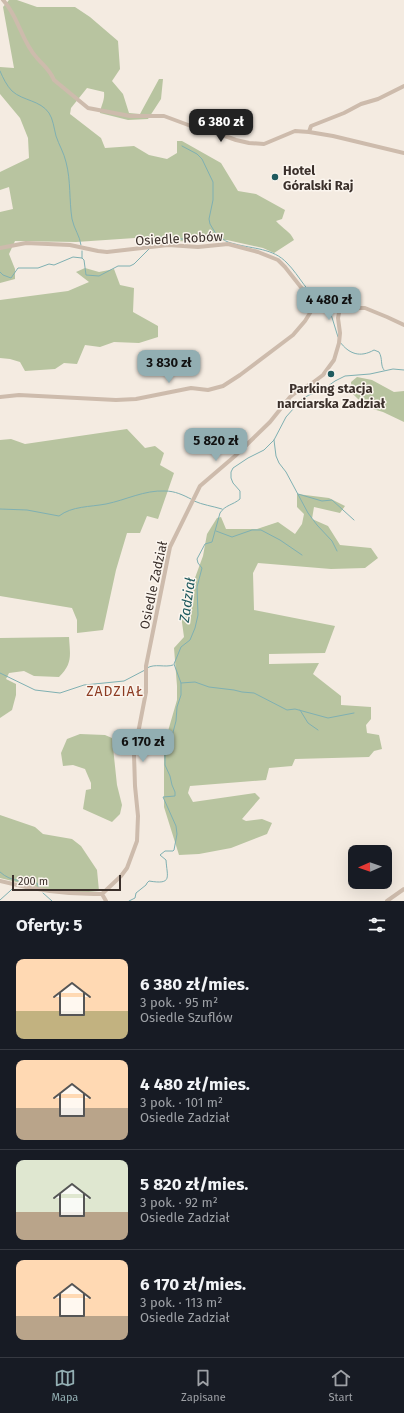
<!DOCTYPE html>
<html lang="pl">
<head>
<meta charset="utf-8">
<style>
  body { margin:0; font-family:"Fira Sans",sans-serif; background:#242831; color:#f1f3f6; height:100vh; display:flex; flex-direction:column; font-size:15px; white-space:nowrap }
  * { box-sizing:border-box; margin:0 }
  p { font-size:13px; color:#9ea1a6 }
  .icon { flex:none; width:22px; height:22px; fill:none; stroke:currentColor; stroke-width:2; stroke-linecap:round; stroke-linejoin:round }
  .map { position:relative; height:901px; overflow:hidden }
  .details { display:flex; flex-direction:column; background:#171b24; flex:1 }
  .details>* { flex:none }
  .needle { width:26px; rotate:268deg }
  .tools { position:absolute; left:348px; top:845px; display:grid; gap:8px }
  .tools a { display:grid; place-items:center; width:44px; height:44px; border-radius:8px; background:#171b24; box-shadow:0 4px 16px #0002; font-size:20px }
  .scale { position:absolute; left:12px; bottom:10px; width:109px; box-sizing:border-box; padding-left:4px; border:2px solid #3b302b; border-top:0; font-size:11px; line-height:14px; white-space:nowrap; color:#3b302b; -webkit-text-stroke:3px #fbf5ee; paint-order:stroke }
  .price { position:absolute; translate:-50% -34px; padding:0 9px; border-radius:8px; background:#92aeb2; color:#111; font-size:13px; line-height:26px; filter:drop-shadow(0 1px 2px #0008) }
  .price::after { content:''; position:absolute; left:50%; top:24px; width:12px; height:9px; margin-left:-6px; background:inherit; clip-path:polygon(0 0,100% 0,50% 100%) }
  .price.active { background:#222; color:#fff }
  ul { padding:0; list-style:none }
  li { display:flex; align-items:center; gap:12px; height:100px; padding:0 16px }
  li+li { border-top:1px solid #363941 }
  li span { display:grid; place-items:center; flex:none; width:112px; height:80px; border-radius:8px; color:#555 }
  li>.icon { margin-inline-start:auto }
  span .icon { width:48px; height:48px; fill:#fffc; stroke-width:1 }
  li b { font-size:17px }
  h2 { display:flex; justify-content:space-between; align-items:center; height:48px; padding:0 16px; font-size:17px }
  .tabs { display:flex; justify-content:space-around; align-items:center; height:56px; border-top:1px solid #363941; background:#171b24; font-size:11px; color:#9ea1a6 }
  .tabs a { display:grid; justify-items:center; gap:2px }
  .tabs .active { color:#92aeb2 }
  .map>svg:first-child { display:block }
</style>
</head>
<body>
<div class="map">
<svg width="404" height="901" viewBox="0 0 404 901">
  <rect width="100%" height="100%" fill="#f4ebe1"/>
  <path fill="#b8c4a0" d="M 9,0 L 17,0 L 37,7 L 75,7 L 90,17 L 118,41 L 120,69 L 112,81 L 123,94 L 129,113 L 140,114 L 159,79 L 163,79 L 161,99 L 148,119 L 128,120 L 100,113 C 101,105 105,101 104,92 L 87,88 L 71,108 L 70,114 L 101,138 L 105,148 L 134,146 L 149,155 L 167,159 L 177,153 L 177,141 L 182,141 L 221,163 L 238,191 L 256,194 L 285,210 L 282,219 L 276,221 C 283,229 290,231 294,240 L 274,253 L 263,248 L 227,240 L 210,242 L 172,241 L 135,238 L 76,242 L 15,241 L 9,254 L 15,269 L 15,279 L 0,283 L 0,212 L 13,209 L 9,187 L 0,190 L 0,172 L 29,158 L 28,138 L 20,118 L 0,94 L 0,67 L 14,68 L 3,7 Z
    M 85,268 L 99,272 L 114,269 L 120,285 L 134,288 L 133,312 L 158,326 L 158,337 L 139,343 L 114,342 L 100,347 L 85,345 L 77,364 L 64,363 L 55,369 L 25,371 L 20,362 L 10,359 L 0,358 L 0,300 L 68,291 L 89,282 L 76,272 Z
    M 357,377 L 372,380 L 394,392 L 404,391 L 404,422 L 383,412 L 366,407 L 352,393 L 351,382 Z
    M 127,429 L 145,448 L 155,446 L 164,453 L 160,465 L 174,473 L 158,519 L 147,516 L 140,533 L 127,533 L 116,570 L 103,630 L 77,633 L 77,620 L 72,608 L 0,596 L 0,440 L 11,439 L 25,444 Z
    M 297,494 L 329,498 L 345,506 L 340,513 L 314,507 L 312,519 L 328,526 L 340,545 L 371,548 L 378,558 L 365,568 L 331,569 L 258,563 L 253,573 L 254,610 L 335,626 L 325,653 L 269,654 L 269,664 L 319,663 L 313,674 L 341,696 L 341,705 L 371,707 L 371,719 L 366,725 L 367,733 L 379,735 L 382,749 L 374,751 L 369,757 L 295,759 L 292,766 L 269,768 L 266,780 L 190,786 L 188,793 L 193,802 L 255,793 L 260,798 L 242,819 L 246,821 L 262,819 L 272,823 L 267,834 L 231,848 L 199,854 L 179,855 L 164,807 L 164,745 L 177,700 L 177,686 L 174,648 L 184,637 L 181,615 L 188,606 L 192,586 L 203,556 L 207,534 L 217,518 L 221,517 L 226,529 L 257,529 L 278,522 L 295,534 L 302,524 L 304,514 L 297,507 Z
    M 69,637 C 70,655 73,663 59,677 L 34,676 L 24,671 L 9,673 L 6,679 L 16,684 L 16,695 L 12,710 L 0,718 L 0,638 Z
    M 80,734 L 105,735 L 112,738 L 117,785 L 122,805 L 120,814 L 112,822 L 83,809 L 86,790 L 91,789 L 91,783 L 85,769 L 73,765 L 63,766 L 61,753 L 67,739 Z
    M 0,815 L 35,827 L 43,834 L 72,839 L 81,846 L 97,870 L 99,891 L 78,893 L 45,889 L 0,878 Z"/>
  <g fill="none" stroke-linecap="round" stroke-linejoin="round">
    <path stroke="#7fb0b2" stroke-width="1" d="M 0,71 C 3,78 7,86 12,91 C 23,101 40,100 49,113 C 53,119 54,128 56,136 C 59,145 64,153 66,162 C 71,181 69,200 72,219 C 74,229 80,236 81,245
      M 182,146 L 197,154 L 202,159 L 213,182 L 213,200 L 209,219 L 210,224 L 216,234
      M 150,245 L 156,238 L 163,237 L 201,241 L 216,234 C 220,235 220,237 223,239 C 226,242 231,243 235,244 C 253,249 273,248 287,263 C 300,276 307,294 324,304
      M 82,251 L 82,258
      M 0,272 L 3,275 L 11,278 L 18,268 L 38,268 L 49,264 L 54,265 L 73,257 L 82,258 L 84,260 L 86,275 L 99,276 L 118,266 L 130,266 L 134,264 L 149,249
      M 330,311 L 338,337
      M 340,342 C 349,354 360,358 374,350 L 379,352 C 383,359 380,365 384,370
      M 274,440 L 276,456 L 279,463 L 286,472 L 308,513 L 317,525 L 332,541 L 337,551
      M 298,494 L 322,501 L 332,500 L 354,520
      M 194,501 C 203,505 212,506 222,509
      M 0,509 L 27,510 L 59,516 C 72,506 90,507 106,504 C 126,500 144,490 165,491 C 175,491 183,495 191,499
      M 216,531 L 232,537 L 252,530 L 261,530 L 280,540 L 302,555
      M 147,668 C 155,663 165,668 173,665
      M 0,673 L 35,690 L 60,693 L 84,685 L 124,681 L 145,670
      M 181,683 L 195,682 L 209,687 L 234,690 L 242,692 L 254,693 L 287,710 L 295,709 L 328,718 L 354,713
      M 300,710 L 308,723 L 318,730
      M 0,872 C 12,883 24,880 37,883 L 39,888
      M 43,893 L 52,901
      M 0,900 L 10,891 L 13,888
      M 129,901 L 135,898 L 136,893 L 146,885 L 147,883 L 149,881 C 173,885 167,877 166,860 L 160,855 L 165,851 L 173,851 L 174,850 L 177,834 L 176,826 L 163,797 L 175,796 L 175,792 L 172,785 L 170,776 L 165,765 L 165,754 L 172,736 L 176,721 L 177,707 L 181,695 L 181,683 L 174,664 L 181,647 L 190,640 L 195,628 L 198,615 L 197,587 L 202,568 L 198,563 L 197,559 L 205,544 L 212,542 L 220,513 C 225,505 233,505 240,499 L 240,491 L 233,483 L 231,478 L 231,472 L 233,468 L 248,458 L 264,450 L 274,440 L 286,417 L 302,399 L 309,395 L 321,391 L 335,381 L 345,376 L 370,374 L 393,369 L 404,370"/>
    <path stroke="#cdbbac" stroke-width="4" d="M 3,0 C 19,17 21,41 37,58 C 43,65 50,70 54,80 L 88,108 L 130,116 L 164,116 L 199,129 L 214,132 L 236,140 L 249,143 L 264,144 L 295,131 L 309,132 L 333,136 L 404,153
      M 309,132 L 311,126 L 344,113 L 361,104 L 378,99 L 404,86
      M 0,248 L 26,243 L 70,245 L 98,251 L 107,252 L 168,245 L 198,247 L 228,244 L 258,252 L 278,260 L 285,267 L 315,305 L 340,308 L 365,308 L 387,317 L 404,325
      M 0,397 L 19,395 L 116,400 L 136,399 L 191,388 L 208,390 L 223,386 L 240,375 L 293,335 L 305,321 L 315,305
      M 0,881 C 34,890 66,895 102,894 L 106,901
      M 102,894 L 121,876 L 127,868 L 137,841 L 138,816 L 135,786 L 134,754 L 146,692 L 146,666 L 170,547 L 200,486 L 235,456 L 270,422 L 290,397 L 299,390 L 311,384 L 323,375 L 334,360 L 339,343 L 340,333 L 338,318 L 340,308
      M 387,901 L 404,889"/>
  </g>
  <g fill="#1f5a5e" stroke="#fbf5ee" stroke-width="1.5">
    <circle cx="275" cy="177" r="4"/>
    <circle cx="331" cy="374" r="4"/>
  </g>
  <g text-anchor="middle" stroke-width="3" stroke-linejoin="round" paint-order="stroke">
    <g font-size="13" font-weight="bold" fill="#3b302b" stroke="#fbf5ee" text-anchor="start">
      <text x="283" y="175">Hotel<tspan x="283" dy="15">Góralski Raj</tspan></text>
      <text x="331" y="393" text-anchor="middle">Parking stacja<tspan x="331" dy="15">narciarska Zadział</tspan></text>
    </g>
    <g font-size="13" fill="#3b302b" stroke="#fbf5ee">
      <text transform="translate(179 238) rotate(-3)" y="5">Osiedle Robów</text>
      <text transform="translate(153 585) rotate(-78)" y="5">Osiedle Zadział</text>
    </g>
    <g font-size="14" font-style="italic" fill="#1f5a5e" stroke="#fbf5ee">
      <text transform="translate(187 600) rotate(-82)" y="5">Zadział</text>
    </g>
    <g font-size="14" letter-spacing="1" fill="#8c3b22" stroke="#fbf5ee">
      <text x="115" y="696">ZADZIAŁ</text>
    </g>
  </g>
</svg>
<div class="tools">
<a><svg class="needle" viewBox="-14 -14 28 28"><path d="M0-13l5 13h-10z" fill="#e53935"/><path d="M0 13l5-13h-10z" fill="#9ea1a6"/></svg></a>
</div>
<div class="scale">200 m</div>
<b class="price active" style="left:221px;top:143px">6 380 zł</b>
<b class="price" style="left:329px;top:321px">4 480 zł</b>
<b class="price" style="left:169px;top:384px">3 830 zł</b>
<b class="price" style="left:216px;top:462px">5 820 zł</b>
<b class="price" style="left:143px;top:763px">6 170 zł</b>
</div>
<section class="details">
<h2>Oferty: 5<svg class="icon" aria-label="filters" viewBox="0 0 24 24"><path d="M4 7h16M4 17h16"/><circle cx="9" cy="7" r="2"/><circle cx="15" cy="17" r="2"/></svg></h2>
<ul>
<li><span style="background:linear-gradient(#ffd9b3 65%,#c2b280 0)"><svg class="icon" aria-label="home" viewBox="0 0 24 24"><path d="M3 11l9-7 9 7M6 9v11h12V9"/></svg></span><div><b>6 380 zł/mies.</b><p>3 pok. · 95 m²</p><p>Osiedle Szuflów</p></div></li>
<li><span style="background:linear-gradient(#ffd9b3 60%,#b9a48a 0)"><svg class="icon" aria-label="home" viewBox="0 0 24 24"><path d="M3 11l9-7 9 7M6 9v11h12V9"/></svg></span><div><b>4 480 zł/mies.</b><p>3 pok. · 101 m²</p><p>Osiedle Zadział</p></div></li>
<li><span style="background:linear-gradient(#dfe7d0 65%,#b9a48a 0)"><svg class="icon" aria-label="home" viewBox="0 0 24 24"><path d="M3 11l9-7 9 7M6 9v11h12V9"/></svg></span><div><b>5 820 zł/mies.</b><p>3 pok. · 92 m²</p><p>Osiedle Zadział</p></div></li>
<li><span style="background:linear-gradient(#ffd9b3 70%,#b9a48a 0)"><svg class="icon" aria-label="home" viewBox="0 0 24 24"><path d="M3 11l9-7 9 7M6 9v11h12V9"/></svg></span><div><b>6 170 zł/mies.</b><p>3 pok. · 113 m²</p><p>Osiedle Zadział</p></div></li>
</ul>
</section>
<nav class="tabs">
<a class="active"><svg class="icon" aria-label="map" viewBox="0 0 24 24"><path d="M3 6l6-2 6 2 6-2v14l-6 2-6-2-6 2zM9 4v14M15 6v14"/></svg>Mapa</a>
<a><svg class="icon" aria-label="saved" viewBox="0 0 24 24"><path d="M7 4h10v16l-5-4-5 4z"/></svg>Zapisane</a>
<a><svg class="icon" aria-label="home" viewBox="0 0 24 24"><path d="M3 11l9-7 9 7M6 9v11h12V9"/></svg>Start</a>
</nav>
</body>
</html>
